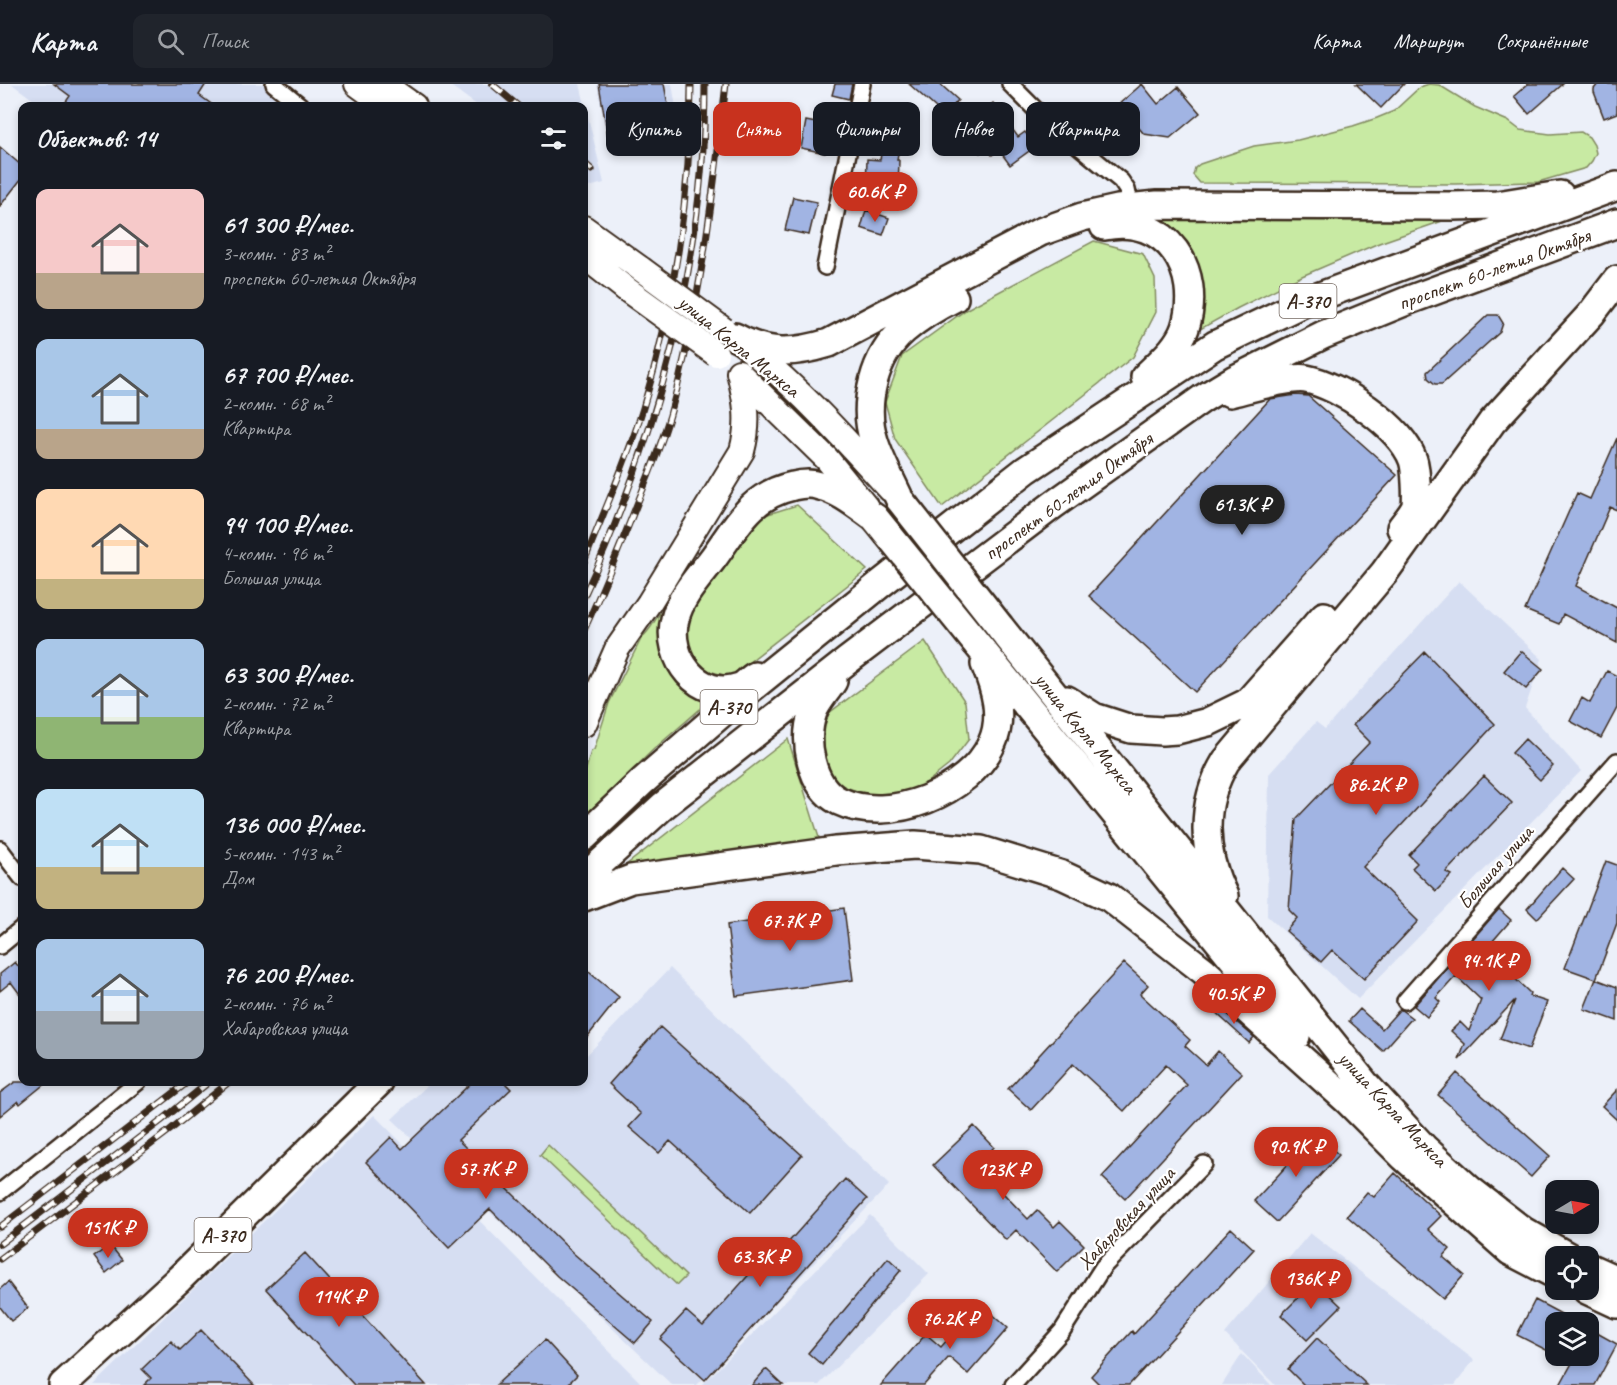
<!DOCTYPE html>
<html lang="ru">
<head>
<meta charset="utf-8">
<style>
  body { margin:0; font-family:Caveat,sans-serif; background:#20242c; color:#f1f3f6; height:100vh; display:flex; flex-direction:column; font-size:22px; white-space:nowrap }
  * { box-sizing:border-box; margin:0 }
  p { font-size:20px; color:#9ea1a6 }
  .icon { flex:none; width:33px; height:33px; fill:none; stroke:currentColor; stroke-width:2; stroke-linecap:round; stroke-linejoin:round }
  .map { position:relative; flex:1; overflow:hidden }
  .panel { position:absolute; left:18px; top:18px; width:570px; height:984px; display:flex; flex-direction:column; background:#171b24; border-radius:12px; box-shadow:0 3px 9px #0003 }
  .panel>* { flex:none }
  .hud { position:absolute; left:606px; top:18px; width:570px; height:54px; display:flex; gap:12px }
  .needle { width:39px; rotate:80deg }
  .buttons { position:absolute; left:1545px; top:1096px; display:grid; gap:12px }
  .buttons a { display:grid; place-items:center; width:54px; height:54px; border-radius:12px; background:#171b24; box-shadow:0 3px 9px #0003; font-size:30px }
  .price { position:absolute; translate:-50% -51px; padding:0 14px; border-radius:21px; background:#c8321e; color:#fff; font-size:20px; line-height:39px; filter:drop-shadow(0 2px 3px #0008) }
  .price::after { content:''; position:absolute; left:50%; top:36px; width:18px; height:14px; margin-left:-9px; background:inherit; clip-path:polygon(0 0,100% 0,50% 100%) }
  .price.selected { background:#222; color:#fff }
  ul { padding:0; list-style:none }
  li { display:flex; align-items:center; gap:18px; height:150px; padding:0 18px }
  li span { display:grid; place-items:center; flex:none; width:168px; height:120px; border-radius:12px; color:#555 }
  li>.icon { margin-inline-start:auto }
  span .icon { width:72px; height:72px; fill:#fffc; stroke-width:1 }
  li b { font-size:26px }
  h2 { display:flex; justify-content:space-between; align-items:center; height:72px; padding:0 18px; font-size:26px }
  .chip { padding:0 21px; border-radius:12px; background:#171b24; box-shadow:0 3px 9px #0003; font-size:21px; line-height:54px }
  .chip.selected { background:#c8321e; color:#fff }
  header { display:flex; align-items:center; gap:36px; box-sizing:border-box; height:84px; padding:0 30px; background:#171b24; border-bottom:2px solid #363941 }
  header strong { font-size:28px }
  nav { display:flex; gap:33px; margin-inline-start:auto; font-size:21px }
  .search { width:420px; height:54px; background:#20242c; display:flex; align-items:center; gap:15px; box-sizing:border-box; padding:0 21px; border-radius:12px; color:#9ea1a6; font-size:22px }
  .map>svg:first-child { display:block }
</style>
</head>
<body>
<header>
<strong>Карта</strong>
<div class="search"><svg class="icon" aria-label="search" viewBox="0 0 24 24"><circle cx="10" cy="10" r="6"/><path d="M15 15l6 6"/></svg>Поиск</div>
<nav><a>Карта</a><a>Маршрут</a><a>Сохранённые</a></nav>
</header>
<div class="map">
<svg width="1617" height="1301" viewBox="0 0 1617 1301">
  <rect width="100%" height="100%" fill="#ecf0f9"/>
  <filter id="ink" filterUnits="userSpaceOnUse"><feTurbulence type="fractalNoise" baseFrequency=".0167" numOctaves="2"/><feDisplacementMap in="SourceGraphic" scale="12" xChannelSelector="R" yChannelSelector="G"/><feConvolveMatrix kernelMatrix="1 2 1 2 8 2 1 2 1" color-interpolation-filters="sRGB"/></filter>
  <g filter="url(#ink)">
    <path fill="#d6def2" d="M 12,0 L 289,0 L 272,22 L 32,22 L 35,17 Z
      M 448,0 L 580,0 L 604,99 L 585,104 L 584,103 L 584,22 L 478,22 Z
      M 597,0 L 672,0 L 681,54 L 609,66 Z
      M 1459,497 L 1542,575 L 1525,624 L 1581,687 L 1358,915 L 1267,832 L 1269,690 L 1316,638 L 1325,645 Z
      M 670,884 L 889,1101 L 697,1301 L 672,1301 L 392,1035 L 431,998 L 584,998 L 584,974 Z
      M 374,1031 L 640,1298 L 637,1301 L 94,1301 Z
      M 870,1131 L 929,1190 L 819,1301 L 702,1301 Z
      M 1310,1149 L 1474,1276 L 1455,1301 L 1275,1301 L 1225,1250 Z
      M 1242,1270 L 1271,1301 L 1222,1301 Z"/>
    <path fill="#c8eaa3" stroke="#828a60" stroke-width="1.5" d="M 1429,0 L 1439,1 L 1475,23 L 1508,37 L 1520,46 L 1550,50 L 1581,48 L 1589,53 L 1594,61 L 1596,69 L 1592,77 L 1586,84 L 1538,98 L 1455,100 L 1200,99 L 1193,91 L 1195,84 L 1200,80 L 1254,62 L 1298,56 L 1353,42 L 1377,34 L 1394,27 L 1420,3 Z
      M 1157,131 L 1454,133 L 1379,159 L 1302,192 L 1238,224 L 1195,248 Z
      M 1094,157 L 1143,170 L 1155,195 L 1156,228 L 1133,273 L 942,423 L 895,355 L 885,318 L 902,272 L 967,225 Z
      M 797,421 L 867,486 L 730,593 L 698,584 L 686,562 L 687,529 L 726,475 L 765,431 Z
      M 661,528 L 663,528 C 657,547 658,578 676,592 C 687,600 702,606 714,613 L 654,665 L 584,733 L 584,692 L 591,667 L 594,666 L 609,619 L 642,553 C 651,546 654,536 661,528 Z
      M 925,557 L 965,618 L 969,655 L 949,681 L 916,707 L 869,711 L 839,701 L 823,677 L 825,632 Z
      M 788,655 L 821,760 L 626,781 Z
      M 548,1061 L 686,1192 L 677,1201 L 540,1071 Z"/>
    <path fill="#a1b4e3" stroke="#3b2a1e" stroke-width="1.5" d="M 54,0 L 206,0 L 199,11 L 214,22 L 63,22 L 70,12 Z
      M 599,0 L 664,0 L 670,31 L 619,41 L 622,58 L 609,60 Z
      M 835,0 L 852,0 L 849,15 L 832,11 Z
      M 909,0 L 940,0 L 958,16 L 945,32 Z
      M 1142,0 L 1158,20 L 1178,3 L 1200,29 L 1170,54 L 1144,50 L 1119,20 Z
      M 1356,0 L 1404,0 L 1381,24 Z
      M 1528,0 L 1563,0 L 1529,30 L 1514,12 Z
      M 1598,0 L 1617,0 L 1617,29 L 1604,34 L 1594,8 L 1594,5 Z
      M 993,19 L 1018,53 L 1025,48 L 1036,62 L 1010,81 L 999,66 L 992,71 L 987,64 L 980,69 L 971,58 L 962,64 L 951,49 Z
      M 868,21 L 893,25 L 889,47 L 863,42 Z
      M 806,37 L 831,42 L 825,69 L 801,64 Z
      M 885,46 L 901,49 L 897,76 L 899,76 L 898,105 L 866,104 L 867,75 L 880,76 Z
      M 0,63 L 22,82 L 22,94 L 0,122 Z
      M 793,113 L 817,118 L 809,151 L 785,146 Z
      M 866,126 L 889,134 L 883,151 L 861,144 Z
      M 1488,231 L 1498,231 L 1503,239 L 1500,248 L 1442,300 L 1435,300 L 1428,294 L 1427,288 Z
      M 1296,311 L 1308,312 L 1397,391 L 1195,608 L 1089,512 L 1270,315 Z
      M 1617,354 L 1617,426 L 1610,423 L 1576,502 L 1617,524 L 1617,559 L 1563,530 L 1559,540 L 1525,526 L 1577,409 L 1590,415 Z
      M 1521,567 L 1543,585 L 1526,605 L 1504,587 Z
      M 1425,568 L 1495,640 L 1363,783 L 1418,837 L 1364,895 L 1332,866 L 1321,878 L 1286,847 L 1297,834 L 1289,826 L 1296,735 L 1370,658 L 1353,641 Z
      M 1607,587 L 1617,592 L 1617,624 L 1601,654 L 1570,637 L 1582,614 L 1590,619 Z
      M 1525,655 L 1553,682 L 1540,696 L 1512,669 Z
      M 1484,692 L 1512,719 L 1446,788 L 1452,791 L 1436,807 L 1412,784 L 1417,779 L 1409,771 Z
      M 1606,777 L 1617,781 L 1617,839 L 1596,895 L 1565,884 Z
      M 1562,784 L 1574,795 L 1537,835 L 1527,825 Z
      M 844,824 L 853,896 L 736,912 L 727,841 Z
      M 1499,825 L 1511,836 L 1485,866 L 1530,909 L 1529,912 L 1547,918 L 1529,965 L 1500,955 L 1515,916 L 1459,976 L 1465,960 L 1451,947 L 1460,938 L 1469,947 L 1481,916 L 1456,892 L 1436,914 L 1440,918 L 1427,933 L 1414,922 Z
      M 15,878 L 22,887 L 22,913 L 11,898 L 0,907 L 0,890 Z
      M 1124,879 L 1148,901 L 1140,910 L 1190,956 L 1185,962 L 1206,981 L 1218,967 L 1242,989 L 1125,1115 L 1102,1093 L 1187,1001 L 1166,981 L 1124,1027 L 1073,980 L 1031,1026 L 1008,1005 Z
      M 584,884 L 619,913 L 584,957 Z
      M 1596,895 L 1617,903 L 1617,937 L 1584,925 Z
      M 1218,922 L 1254,953 L 1249,959 L 1214,927 Z
      M 1360,925 L 1382,945 L 1400,925 L 1412,934 L 1383,967 L 1349,937 Z
      M 660,943 L 802,1071 L 750,1129 L 670,1057 L 659,1069 L 629,1043 L 641,1030 L 609,1000 Z
      M 1457,989 L 1550,1072 L 1531,1093 L 1438,1011 Z
      M 15,998 L 47,998 L 20,1020 L 18,1017 L 0,1032 L 0,1009 Z
      M 472,998 L 504,998 L 511,1005 L 458,1056 L 573,1169 L 653,1238 L 635,1259 L 557,1192 L 490,1125 L 449,1164 L 366,1078 L 391,1053 L 402,1065 Z
      M 1617,1006 L 1617,1036 L 1602,1022 Z
      M 974,1042 L 994,1063 L 988,1070 L 993,1075 L 981,1086 L 1028,1135 L 1037,1126 L 1054,1143 L 1060,1137 L 1084,1161 L 1057,1188 L 1016,1146 L 1006,1156 L 933,1081 Z
      M 1316,1050 L 1339,1071 L 1277,1138 L 1254,1117 Z
      M 1395,1089 L 1441,1132 L 1428,1145 L 1450,1165 L 1443,1173 L 1464,1191 L 1443,1215 L 1347,1132 L 1367,1108 L 1374,1113 Z
      M 845,1095 L 867,1115 L 705,1296 L 660,1255 L 686,1227 L 703,1242 L 754,1185 L 760,1190 Z
      M 1231,1144 L 1254,1165 L 1129,1301 L 1100,1301 L 1091,1292 L 1132,1247 L 1134,1250 Z
      M 110,1161 L 122,1176 L 106,1189 L 94,1173 Z
      M 305,1169 L 426,1301 L 354,1301 L 266,1205 Z
      M 888,1174 L 901,1186 L 822,1281 L 808,1269 Z
      M 1315,1197 L 1341,1222 L 1307,1256 L 1281,1231 Z
      M 8,1198 L 28,1224 L 11,1237 L 0,1223 L 0,1205 Z
      M 1535,1216 L 1578,1239 L 1556,1239 L 1556,1271 L 1517,1251 Z
      M 980,1219 L 1008,1244 L 968,1290 L 949,1273 L 924,1301 L 881,1301 L 926,1250 L 941,1263 Z
      M 1588,1244 L 1617,1260 L 1595,1301 L 1560,1301 L 1576,1272 L 1588,1272 Z
      M 201,1246 L 254,1301 L 144,1301 L 151,1294 L 142,1285 L 171,1257 L 180,1266 Z
      M 1317,1254 L 1367,1301 L 1304,1301 L 1288,1285 Z
      M 545,1256 L 577,1291 L 567,1301 L 496,1301 Z
      M 766,1285 L 783,1301 L 752,1301 Z"/>
    <g fill="none" stroke-linecap="round" stroke-linejoin="round">
      <defs>
        <path id="street" d="M 274,0 L 301,22
          M 1010,0 L 1041,31 L 1121,97 L 1127,106 L 1131,124
          M 825,183 L 862,0
          M 0,765 L 22,794
          M 0,862 L 22,844
          M 1405,917 L 1617,677
          M 0,1108 L 138,998
          M 1013,1301 L 1062,1247 L 1103,1183 L 1204,1080"/>
        <path id="primary" d="M 357,0 L 387,22
          M 383,0 L 414,22
          M 584,144 L 641,185
          M 584,172 L 626,205
          M 742,259 C 797,302 844,354 890,405
          M 739,289 L 827,375 L 866,423
          M 584,640 L 617,565 L 649,519 L 742,367 C 750,338 746,317 739,288"/>
        <path id="highway" d="M 1104,142 C 1167,129 1203,187 1185,244 C 1178,264 1159,279 1145,293
          M 735,253 C 768,271 793,270 829,259 L 1040,148 L 1082,133 L 1118,125 L 1157,121 L 1452,122 L 1497,121 L 1560,111
          M 1230,309 C 1247,305 1290,292 1306,295 C 1339,301 1401,342 1413,376 C 1416,385 1417,412 1416,421 C 1414,429 1405,438 1401,444
          M 900,416 C 891,396 880,377 874,357 C 862,320 874,272 904,246 C 919,233 936,223 954,214
          M 1000,543 L 1365,1000 L 1424,1064 L 1470,1106 L 1523,1147 L 1569,1173
          M 977,560 L 1296,952
          M 755,592 C 750,595 745,601 740,603 C 699,618 665,573 675,535 C 680,512 700,492 714,473 C 737,441 751,411 793,402 C 801,400 812,399 820,402 C 841,407 858,422 875,434
          M 833,597 C 827,607 817,617 813,628 C 803,656 810,702 839,717 C 889,741 970,708 992,659 C 1004,633 995,604 985,580
          M 1067,616 L 1094,633 L 1131,645 L 1162,647 L 1177,646 L 1208,638 L 1247,619 L 1324,532
          M 584,753 L 643,697 L 739,614 L 879,501 L 1026,386 L 1215,261 L 1307,217 L 1617,102
          M 584,794 L 664,721 L 847,577 L 1053,421 L 1202,315 L 1235,295 L 1323,251 L 1409,216 L 1617,139
          M 1224,812 C 1202,768 1200,720 1226,677 L 1384,489 L 1492,338 L 1591,230 L 1617,196
          M 584,813 L 631,795 L 836,767 L 915,761 L 981,766 L 1062,791 L 1109,813 L 1204,887 L 1347,1016 L 1404,1073 L 1510,1167 L 1556,1191
          M 1588,1183 L 1617,1196
          M 1587,1206 L 1617,1220
          M 63,1301 L 179,1195 L 379,998"/>
      </defs>
      <use href="#street" stroke="#3b2a1e" stroke-width="20"/>
      <use href="#primary" stroke="#3b2a1e" stroke-width="28"/>
      <use href="#highway" stroke="#3b2a1e" stroke-width="32"/>
      <use href="#street" stroke="#fff" stroke-width="15"/>
      <use href="#primary" stroke="#fff" stroke-width="24"/>
      <use href="#highway" stroke="#fff" stroke-width="27"/>
      <defs>
        <path id="rail" d="M 492,0 L 518,22
          M 584,79 L 592,86
          M 584,478 C 604,427 627,377 643,324 C 674,223 691,106 691,0
          M 584,512 C 658,352 705,177 705,0
          M 584,546 C 603,505 620,463 637,420 C 649,391 661,361 670,331 C 700,223 713,111 726,0
          M 0,1143 L 188,998
          M 0,1160 L 161,1037 L 209,998
          M 0,1175 L 170,1046 L 229,998"/>
      </defs>
      <use href="#rail" stroke="#3b2a1e" stroke-width="7"/>
      <use href="#rail" stroke="#fff" stroke-width="4.5" stroke-dasharray="14" stroke-linecap="butt"/>
      <defs>
        <path id="primary-bridge" d="M 641,185 L 724,246
          M 626,205 L 716,270"/>
        <path id="highway-bridge" d="M 900,416 L 1000,543
          M 875,434 L 977,560"/>
      </defs>
      <use href="#primary-bridge" stroke="#3b2a1e" stroke-width="28" stroke-linecap="butt"/>
      <use href="#highway-bridge" stroke="#3b2a1e" stroke-width="32" stroke-linecap="butt"/>
      <use href="#primary-bridge" stroke="#fff" stroke-width="24"/>
      <use href="#highway-bridge" stroke="#fff" stroke-width="27"/>
    </g>
  </g>
  <g text-anchor="middle" stroke-width="4.5" stroke-linejoin="round" paint-order="stroke">
    <g fill="#fff" stroke="#766a62" stroke-width="1.5">
      <rect x="1279.5" y="200" width="57" height="34" rx="4.5"/>
      <rect x="700.5" y="606" width="57" height="34" rx="4.5"/>
      <rect x="194.5" y="1134" width="57" height="34" rx="4.5"/>
    </g>
    <g font-size="20" font-weight="bold" fill="#3b2a1e">
      <text x="1308" y="224">А-370</text>
      <text x="729" y="630">А-370</text>
      <text x="223" y="1158">А-370</text>
    </g>
    <g font-size="21" fill="#3b2a1e" stroke="#fff">
      <text transform="translate(1494 185) rotate(-20)" y="7">проспект 60-летия Октября</text>
      <text transform="translate(739 262) rotate(39)" y="7">улица Карла Маркса</text>
      <text transform="translate(1068 412) rotate(-36)" y="7">проспект 60-летия Октября</text>
      <text transform="translate(1086 649) rotate(51)" y="7">улица Карла Маркса</text>
      <text transform="translate(1495 783) rotate(-49)" y="7">Большая улица</text>
      <text transform="translate(1393 1025) rotate(47)" y="7">улица Карла Маркса</text>
      <text transform="translate(1126 1134) rotate(-47)" y="7">Хабаровская улица</text>
    </g>
  </g>
</svg>
<div class="buttons">
<a><svg class="needle" viewBox="-14 -14 28 28"><path d="M0-13l5 13h-10z" fill="#e53935"/><path d="M0 13l5-13h-10z" fill="#9ea1a6"/></svg></a>
<a><svg class="icon" aria-label="locate" viewBox="0 0 24 24"><circle cx="12" cy="12" r="6"/><path d="M12 2v4M12 18v4M2 12h4M18 12h4"/></svg></a>
<a><svg class="icon" aria-label="layers" viewBox="0 0 24 24"><path d="M12 4l9 5-9 5-9-5zM3 14l9 5 9-5"/></svg></a>
</div>
<b class="price" style="left:875px;top:139px">60.6K ₽</b>
<b class="price selected" style="left:1242px;top:452px">61.3K ₽</b>
<b class="price" style="left:1376px;top:732px">86.2K ₽</b>
<b class="price" style="left:790px;top:868px">67.7K ₽</b>
<b class="price" style="left:1489px;top:908px">94.1K ₽</b>
<b class="price" style="left:1234px;top:941px">40.5K ₽</b>
<b class="price" style="left:1296px;top:1094px">90.9K ₽</b>
<b class="price" style="left:486px;top:1116px">57.7K ₽</b>
<b class="price" style="left:1003px;top:1117px">123K ₽</b>
<b class="price" style="left:108px;top:1175px">151K ₽</b>
<b class="price" style="left:760px;top:1204px">63.3K ₽</b>
<b class="price" style="left:1311px;top:1226px">136K ₽</b>
<b class="price" style="left:339px;top:1244px">114K ₽</b>
<b class="price" style="left:950px;top:1266px">76.2K ₽</b>
<div class="hud">
<a class="chip">Купить</a>
<a class="chip selected">Снять</a>
<a class="chip">Фильтры</a>
<a class="chip">Новое</a>
<a class="chip">Квартира</a>
</div>
<section class="panel">
<h2>Объектов: 14<svg class="icon" aria-label="filters" viewBox="0 0 24 24"><path d="M4 7h16M4 17h16"/><circle cx="9" cy="7" r="2"/><circle cx="15" cy="17" r="2"/></svg></h2>
<ul>
<li><span style="background:linear-gradient(#f6c9c9 70%,#b9a48a 0)"><svg class="icon" aria-label="home" viewBox="0 0 24 24"><path d="M3 11l9-7 9 7M6 9v11h12V9"/></svg></span><div><b>61 300 ₽/мес.</b><p>3-комн. · 83 m²</p><p>проспект 60-летия Октября</p></div></li>
<li><span style="background:linear-gradient(#a9c7e8 75%,#b9a48a 0)"><svg class="icon" aria-label="home" viewBox="0 0 24 24"><path d="M3 11l9-7 9 7M6 9v11h12V9"/></svg></span><div><b>67 700 ₽/мес.</b><p>2-комн. · 68 m²</p><p>Квартира</p></div></li>
<li><span style="background:linear-gradient(#ffd9b3 75%,#c2b280 0)"><svg class="icon" aria-label="home" viewBox="0 0 24 24"><path d="M3 11l9-7 9 7M6 9v11h12V9"/></svg></span><div><b>94 100 ₽/мес.</b><p>4-комн. · 96 m²</p><p>Большая улица</p></div></li>
<li><span style="background:linear-gradient(#a9c7e8 65%,#8fb573 0)"><svg class="icon" aria-label="home" viewBox="0 0 24 24"><path d="M3 11l9-7 9 7M6 9v11h12V9"/></svg></span><div><b>63 300 ₽/мес.</b><p>2-комн. · 72 m²</p><p>Квартира</p></div></li>
<li><span style="background:linear-gradient(#bfe0f5 65%,#c2b280 0)"><svg class="icon" aria-label="home" viewBox="0 0 24 24"><path d="M3 11l9-7 9 7M6 9v11h12V9"/></svg></span><div><b>136 000 ₽/мес.</b><p>5-комн. · 143 m²</p><p>Дом</p></div></li>
<li><span style="background:linear-gradient(#a9c7e8 60%,#9aa5b1 0)"><svg class="icon" aria-label="home" viewBox="0 0 24 24"><path d="M3 11l9-7 9 7M6 9v11h12V9"/></svg></span><div><b>76 200 ₽/мес.</b><p>2-комн. · 76 m²</p><p>Хабаровская улица</p></div></li>
</ul>
</section>
</div>
</body>
</html>
